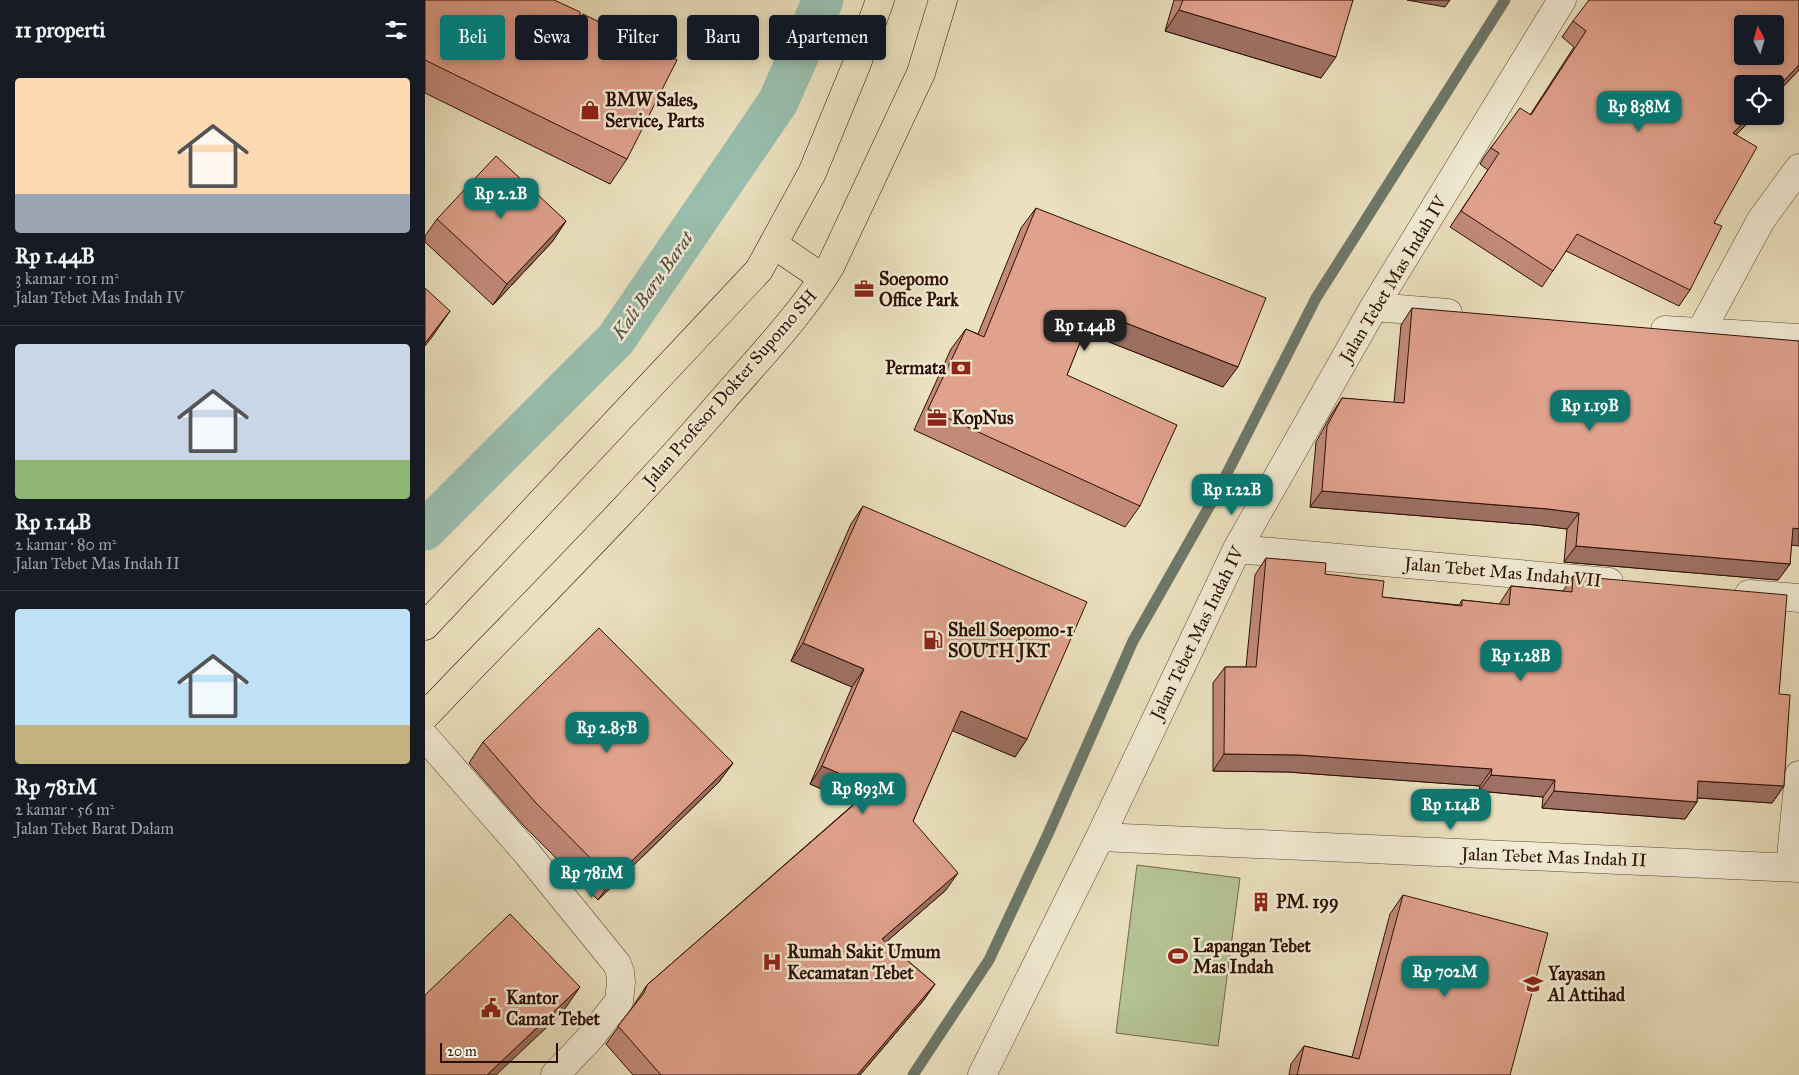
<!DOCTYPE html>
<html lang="id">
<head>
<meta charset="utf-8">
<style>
  body { margin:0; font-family:"IM FELL Great Primer",serif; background:#242831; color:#f1f3f6; height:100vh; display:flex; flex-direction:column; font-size:19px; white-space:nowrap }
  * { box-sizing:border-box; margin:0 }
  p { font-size:16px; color:#9ea1a6 }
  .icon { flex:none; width:28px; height:28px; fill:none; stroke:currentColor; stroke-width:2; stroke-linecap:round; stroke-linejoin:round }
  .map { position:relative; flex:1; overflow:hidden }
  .sheet { display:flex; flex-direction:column; background:#171b24; width:425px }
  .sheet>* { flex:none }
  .top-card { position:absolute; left:15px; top:15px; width:475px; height:45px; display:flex; gap:10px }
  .needle { width:32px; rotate:355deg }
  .buttons { position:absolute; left:1309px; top:15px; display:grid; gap:10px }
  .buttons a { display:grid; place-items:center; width:50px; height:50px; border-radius:5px; background:#171b24; box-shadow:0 2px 8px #0003; font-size:25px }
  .scale { position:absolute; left:15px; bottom:12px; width:118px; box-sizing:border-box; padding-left:5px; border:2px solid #2c0f03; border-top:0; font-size:14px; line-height:18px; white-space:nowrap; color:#2c0f03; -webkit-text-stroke:4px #f2ecd5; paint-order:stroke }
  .price { position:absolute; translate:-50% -42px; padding:0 11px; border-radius:10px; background:#0f766e; color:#fff; font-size:16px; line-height:32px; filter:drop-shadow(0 1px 2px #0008) }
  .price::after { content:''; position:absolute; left:50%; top:30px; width:15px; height:11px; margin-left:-8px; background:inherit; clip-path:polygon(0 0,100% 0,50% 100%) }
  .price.active { background:#222; color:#fff }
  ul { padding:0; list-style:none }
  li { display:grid; align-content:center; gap:10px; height:265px; padding:0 15px }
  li+li { border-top:1px solid #363941 }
  li span { display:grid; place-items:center; height:155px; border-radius:5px; color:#555 }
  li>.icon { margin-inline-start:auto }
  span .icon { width:90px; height:90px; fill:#fffc; stroke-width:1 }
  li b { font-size:21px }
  h2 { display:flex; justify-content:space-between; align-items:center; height:60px; padding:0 15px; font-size:21px }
  .pill { padding:0 18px; border-radius:5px; background:#171b24; box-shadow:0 2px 8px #0003; font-size:18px; line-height:45px }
  .pill.active { background:#0f766e; color:#fff }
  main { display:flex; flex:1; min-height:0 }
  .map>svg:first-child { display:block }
</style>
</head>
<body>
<main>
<section class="sheet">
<h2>11 properti<svg class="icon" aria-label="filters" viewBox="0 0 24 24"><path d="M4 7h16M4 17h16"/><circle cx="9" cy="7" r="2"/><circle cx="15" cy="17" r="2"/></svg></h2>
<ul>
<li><span style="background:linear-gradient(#ffd9b3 75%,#9aa5b1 0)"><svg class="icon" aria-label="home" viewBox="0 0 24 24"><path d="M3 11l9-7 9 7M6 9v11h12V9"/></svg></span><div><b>Rp 1.44B</b><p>3 kamar · 101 m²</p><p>Jalan Tebet Mas Indah IV</p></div></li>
<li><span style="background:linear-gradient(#c9d6e8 75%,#8fb573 0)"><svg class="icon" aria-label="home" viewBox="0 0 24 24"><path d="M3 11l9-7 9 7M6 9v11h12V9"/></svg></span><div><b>Rp 1.14B</b><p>2 kamar · 80 m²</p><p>Jalan Tebet Mas Indah II</p></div></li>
<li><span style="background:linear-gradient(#bfe0f5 75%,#c2b280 0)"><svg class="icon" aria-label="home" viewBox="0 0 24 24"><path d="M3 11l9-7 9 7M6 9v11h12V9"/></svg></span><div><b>Rp 781M</b><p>2 kamar · 56 m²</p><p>Jalan Tebet Barat Dalam</p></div></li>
</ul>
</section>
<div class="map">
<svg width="1374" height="1075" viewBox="0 0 1374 1075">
  <rect width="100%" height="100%" fill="#ebe1bf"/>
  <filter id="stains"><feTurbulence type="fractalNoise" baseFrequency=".004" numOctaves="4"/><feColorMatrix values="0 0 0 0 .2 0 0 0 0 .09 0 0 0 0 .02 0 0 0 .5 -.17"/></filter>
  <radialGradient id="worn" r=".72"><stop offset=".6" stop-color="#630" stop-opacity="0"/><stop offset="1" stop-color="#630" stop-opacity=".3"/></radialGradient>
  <path fill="#b5c394" stroke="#70694c" d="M 712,865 L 815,878 L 793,1046 L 691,1033 Z"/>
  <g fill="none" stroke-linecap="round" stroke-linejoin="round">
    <path stroke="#6d786a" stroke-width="11" d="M 488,1075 L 564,960 L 623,834 L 708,641 L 793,491 L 891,298 L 1080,0"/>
    <path stroke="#99beae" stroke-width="41" d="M 0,530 L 191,339 L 353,102 L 398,0"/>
    <defs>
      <path id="minor" d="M 949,307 L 1023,313
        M 1240,330 L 1374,338
        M 1275,333 L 1336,220 L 1374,168
        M 812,549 L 1184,582
        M 1324,594 L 1374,598
        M 0,737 L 101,852 L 192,964 L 195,972 L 196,982 L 194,1001 L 166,1037 L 130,1075
        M 675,837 L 1374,868
        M 1365,867 L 1374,775
        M 557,1075 L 675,837 L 812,549 L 949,307 L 1137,0"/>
      <path id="major" d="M 348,244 L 398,278
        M 0,626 L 334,270 L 387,173 L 431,66 L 455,0
        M 0,716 C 99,612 202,511 296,402 C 334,358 375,316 405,267 L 496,73 L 518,0"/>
    </defs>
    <use href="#minor" stroke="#5c4432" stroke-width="29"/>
    <use href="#major" stroke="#2c0f03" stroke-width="29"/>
    <use href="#minor" stroke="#f2ecd5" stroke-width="28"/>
    <use href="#major" stroke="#ebe1bf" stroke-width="28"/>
  </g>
  <path fill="#c18a79" stroke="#2c0f03" d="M 0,0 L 155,18 L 158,14 L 202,159 L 185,184 L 0,93 Z
    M 749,0 L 928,0 L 896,78 L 740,31 Z
    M 1374,0 L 1374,70 L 1311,135 L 1289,223 L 1265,290 L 1254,306 L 1141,251 L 1117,287 L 1025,227 L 1063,170 L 1055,164 L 1059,157 L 1071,141 L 1105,115 L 1149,47 L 1137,37 L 1148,21 Z
    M 611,208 L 798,387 L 659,332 L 642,375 L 715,506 L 700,527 L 489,430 L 526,349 L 541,329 L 553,334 L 596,228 Z
    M 12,219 L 141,221 L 127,242 L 68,305 L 0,242 L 0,236 Z
    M 987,308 L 1366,545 L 1365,564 L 1353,580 L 1139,562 L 1142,529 L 1111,525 L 885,507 L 891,442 L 906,415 L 917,398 L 969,403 L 976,325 Z
    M 438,506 L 602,739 L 590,757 L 527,730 L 488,821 L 521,890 L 461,942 L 510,984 L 498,1001 L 435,1075 L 208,1075 L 181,1044 L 208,1007 L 210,1003 L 222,985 L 430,803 L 385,784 L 427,687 L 366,661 L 426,524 Z
    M 841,558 L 900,574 L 957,597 L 1034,605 L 1037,600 L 1074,604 L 1075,603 L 1086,586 L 1138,591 L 1148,576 L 1354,694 L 1359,786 L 1347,803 L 1272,798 L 1272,802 L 1260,819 L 1117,808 L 1118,797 L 1054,791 L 1055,786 L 863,772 L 788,771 L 788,683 L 800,667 L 821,667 L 830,575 Z
    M 58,742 L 308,763 L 293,783 L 173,900 L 97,824 L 44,763 Z
    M 978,895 L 1085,1075 L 864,1075 L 866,1064 L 879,1046 L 927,1057 L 965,914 Z"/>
  <path fill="#9d7163" stroke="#2c0f03" d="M 982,0 L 1025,0 L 1020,7 Z
    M 754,10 L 911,57 L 896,78 L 740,31 Z
    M 1374,65 L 1374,70 L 1350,95 L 1350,90 Z
    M 1325,116 L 1329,116 L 1297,150 L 1308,133 Z
    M 141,221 L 127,242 L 68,305 L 82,284 Z
    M 668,310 L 813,367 L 798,387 L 654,330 Z
    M 25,311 L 7,337 L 0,346 L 0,343 Z
    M 897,491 L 1123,509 L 1154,513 L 1142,529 L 1111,525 L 885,507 Z
    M 1368,528 L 1374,529 L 1374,546 L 1356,544 Z
    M 1151,546 L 1365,564 L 1353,580 L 1139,562 Z
    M 378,643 L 439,669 L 427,687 L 366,661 Z
    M 536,711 L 602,739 L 590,757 L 523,729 Z
    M 799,754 L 874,755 L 1067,769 L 1055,786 L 863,772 L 788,771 Z
    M 308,763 L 293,783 L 173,900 L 187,880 Z
    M 397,766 L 448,788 L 436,806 L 385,784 Z
    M 1066,775 L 1130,780 L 1118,797 L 1054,791 Z
    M 1273,781 L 1359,786 L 1347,803 L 1262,797 Z
    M 1129,791 L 1272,802 L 1260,819 L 1117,808 Z
    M 533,873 L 521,890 L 445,956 L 457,939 Z
    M 510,984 L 498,1001 L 435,1075 L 432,1075 Z
    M 155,987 L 137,1013 L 71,1075 L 62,1075 Z"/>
  <path fill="#e0a18d" stroke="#2c0f03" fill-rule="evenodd" d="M 0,0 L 129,0 L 155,12 L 156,23 L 158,14 L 252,60 L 202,159 L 0,60 Z
    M 758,0 L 928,0 L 911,57 L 754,10 Z
    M 1164,0 L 1374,0 L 1374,65 L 1350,90 L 1350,84 L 1318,84 L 1318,116 L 1325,116 L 1308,133 L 1332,147 L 1289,223 L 1297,226 L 1265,290 L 1152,234 L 1128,271 L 1036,211 L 1074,153 L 1066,148 L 1071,141 L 1095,108 L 1106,115 L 1161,31 L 1148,21 ZM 1318,24 L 1350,24 L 1350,56 L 1318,56 Z
    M 71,156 L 141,221 L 82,284 L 12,219 Z
    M 611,208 L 841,298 L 813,367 L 668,310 L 642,375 L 752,425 L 715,506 L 503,409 L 541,329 L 559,337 Z
    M 0,288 L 25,311 L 0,343 Z
    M 987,308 L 1374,341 L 1374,529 L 1368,528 L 1365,564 L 1151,546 L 1154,513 L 1123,509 L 897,491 L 902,426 L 917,398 L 979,403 Z
    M 438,506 L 662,602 L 602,739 L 536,711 L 488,821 L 533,873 L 457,939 L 510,984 L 432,1075 L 236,1075 L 193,1026 L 219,993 L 222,985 L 448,788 L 397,766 L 439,669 L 378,643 Z
    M 841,558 L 901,563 L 900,574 L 959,581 L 957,597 L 1037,606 L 1037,600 L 1084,605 L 1086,586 L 1147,592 L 1148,576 L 1362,595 L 1354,694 L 1365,695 L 1359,786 L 1273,781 L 1272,802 L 1129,791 L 1130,780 L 1066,775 L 1067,769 L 874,755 L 799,754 L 800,667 L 831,667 Z
    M 174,628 L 308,763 L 187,880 L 111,803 L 58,742 Z
    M 978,895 L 1123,933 L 1085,1075 L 872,1075 L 879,1046 L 934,1059 Z
    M 85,914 L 155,987 L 62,1075 L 0,1075 L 0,995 Z"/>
  <defs>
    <symbol id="shop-bare" viewBox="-9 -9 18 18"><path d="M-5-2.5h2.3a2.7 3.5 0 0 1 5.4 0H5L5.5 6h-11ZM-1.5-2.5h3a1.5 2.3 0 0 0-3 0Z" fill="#8f2418" stroke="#f2ecd5" stroke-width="2.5" paint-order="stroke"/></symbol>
    <symbol id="office-bare" viewBox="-9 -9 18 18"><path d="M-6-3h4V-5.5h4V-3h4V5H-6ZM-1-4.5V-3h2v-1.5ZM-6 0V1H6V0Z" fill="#8f2418" stroke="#f2ecd5" stroke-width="2.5" paint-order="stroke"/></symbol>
    <symbol id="bank-bare" viewBox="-9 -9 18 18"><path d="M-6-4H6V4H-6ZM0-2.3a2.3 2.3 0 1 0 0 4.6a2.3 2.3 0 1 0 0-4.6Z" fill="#8f2418" stroke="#f2ecd5" stroke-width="2.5" paint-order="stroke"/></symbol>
    <symbol id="fuel-bare" viewBox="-9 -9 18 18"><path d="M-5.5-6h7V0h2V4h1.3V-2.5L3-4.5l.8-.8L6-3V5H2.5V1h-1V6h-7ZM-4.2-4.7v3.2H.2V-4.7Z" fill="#8f2418" stroke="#f2ecd5" stroke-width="2.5" paint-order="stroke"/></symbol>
    <symbol id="building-bare" viewBox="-9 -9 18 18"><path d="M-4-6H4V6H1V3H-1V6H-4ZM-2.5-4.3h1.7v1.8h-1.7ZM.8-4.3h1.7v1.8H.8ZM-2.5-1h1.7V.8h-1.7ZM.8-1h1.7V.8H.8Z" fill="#8f2418" stroke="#f2ecd5" stroke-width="2.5" paint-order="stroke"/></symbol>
    <symbol id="stadium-bare" viewBox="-9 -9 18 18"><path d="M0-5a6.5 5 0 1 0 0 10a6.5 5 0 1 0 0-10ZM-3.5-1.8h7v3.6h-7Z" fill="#8f2418" stroke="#f2ecd5" stroke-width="2.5" paint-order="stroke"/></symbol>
    <symbol id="hospital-bare" viewBox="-9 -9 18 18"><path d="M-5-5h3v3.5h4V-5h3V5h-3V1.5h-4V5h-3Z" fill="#8f2418" stroke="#f2ecd5" stroke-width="2.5" paint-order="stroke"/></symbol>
    <symbol id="school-bare" viewBox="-9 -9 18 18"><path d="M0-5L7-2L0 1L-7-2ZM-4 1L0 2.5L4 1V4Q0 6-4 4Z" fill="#8f2418" stroke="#f2ecd5" stroke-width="2.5" paint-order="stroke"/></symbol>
    <symbol id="civic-bare" viewBox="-9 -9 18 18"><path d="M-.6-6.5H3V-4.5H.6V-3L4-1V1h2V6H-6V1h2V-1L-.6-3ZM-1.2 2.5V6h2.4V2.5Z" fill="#8f2418" stroke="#f2ecd5" stroke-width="2.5" paint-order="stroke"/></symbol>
  </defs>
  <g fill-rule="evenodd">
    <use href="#shop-bare" x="151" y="96" width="28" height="28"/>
    <use href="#office-bare" x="425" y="275" width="28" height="28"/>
    <use href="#bank-bare" x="522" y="354" width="28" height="28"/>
    <use href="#office-bare" x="498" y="404" width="28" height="28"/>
    <use href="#fuel-bare" x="494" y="626" width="28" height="28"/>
    <use href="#building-bare" x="822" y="888" width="28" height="28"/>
    <use href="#stadium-bare" x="739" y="942" width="28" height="28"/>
    <use href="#hospital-bare" x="333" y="948" width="28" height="28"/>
    <use href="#school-bare" x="1094" y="970" width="28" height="28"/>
    <use href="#civic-bare" x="52" y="994" width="28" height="28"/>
  </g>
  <g text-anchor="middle" stroke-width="5" stroke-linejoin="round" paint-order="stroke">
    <g font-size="18" font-weight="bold" fill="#2c0f03" stroke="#f2ecd5" text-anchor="start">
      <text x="180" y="106">BMW Sales,<tspan x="180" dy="21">Service, Parts</tspan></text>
      <text x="454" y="285">Soepomo<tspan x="454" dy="21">Office Park</tspan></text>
      <text x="521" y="374" text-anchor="end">Permata</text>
      <text x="527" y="424">KopNus</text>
      <text x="523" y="636">Shell Soepomo-1<tspan x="523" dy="21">SOUTH JKT</tspan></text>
      <text x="851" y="908">PM. 199</text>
      <text x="768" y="952">Lapangan Tebet<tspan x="768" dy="21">Mas Indah</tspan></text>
      <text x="362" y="958">Rumah Sakit Umum<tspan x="362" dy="21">Kecamatan Tebet</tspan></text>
      <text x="1123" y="980">Yayasan<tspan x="1123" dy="21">Al Attihad</tspan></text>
      <text x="81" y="1004">Kantor<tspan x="81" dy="21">Camat Tebet</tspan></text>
    </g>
    <g font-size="18" fill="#2c0f03" stroke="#f2ecd5">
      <text transform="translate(968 279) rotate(-59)" y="6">Jalan Tebet Mas Indah IV</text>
      <text transform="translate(305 388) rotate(-49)" y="6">Jalan Profesor Dokter Supomo SH</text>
      <text transform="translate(1078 572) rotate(5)" y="6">Jalan Tebet Mas Indah VII</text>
      <text transform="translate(772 633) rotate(-64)" y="6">Jalan Tebet Mas Indah IV</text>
      <text transform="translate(1129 857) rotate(2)" y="6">Jalan Tebet Mas Indah II</text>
    </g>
    <g font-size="19" font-style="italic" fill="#524c3f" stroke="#f2ecd5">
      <text transform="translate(227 285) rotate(-55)" y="7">Kali Baru Barat</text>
    </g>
  </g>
  <rect width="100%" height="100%" filter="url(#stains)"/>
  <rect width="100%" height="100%" fill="url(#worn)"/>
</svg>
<div class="buttons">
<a><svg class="needle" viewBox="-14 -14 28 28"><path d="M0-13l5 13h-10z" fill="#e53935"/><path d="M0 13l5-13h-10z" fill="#9ea1a6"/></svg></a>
<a><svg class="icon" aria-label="locate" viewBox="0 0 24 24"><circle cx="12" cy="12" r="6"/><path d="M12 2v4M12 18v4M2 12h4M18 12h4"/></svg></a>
</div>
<div class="scale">20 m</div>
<b class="price" style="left:1214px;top:133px">Rp 838M</b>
<b class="price" style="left:76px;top:220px">Rp 2.2B</b>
<b class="price active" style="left:660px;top:352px">Rp 1.44B</b>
<b class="price" style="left:1165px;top:432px">Rp 1.19B</b>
<b class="price" style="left:807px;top:516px">Rp 1.22B</b>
<b class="price" style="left:1096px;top:682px">Rp 1.28B</b>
<b class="price" style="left:182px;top:754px">Rp 2.85B</b>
<b class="price" style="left:438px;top:815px">Rp 893M</b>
<b class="price" style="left:1026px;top:831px">Rp 1.14B</b>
<b class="price" style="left:167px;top:899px">Rp 781M</b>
<b class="price" style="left:1020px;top:998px">Rp 702M</b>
<div class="top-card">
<a class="pill active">Beli</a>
<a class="pill">Sewa</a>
<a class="pill">Filter</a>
<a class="pill">Baru</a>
<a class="pill">Apartemen</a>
</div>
</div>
</main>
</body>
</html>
